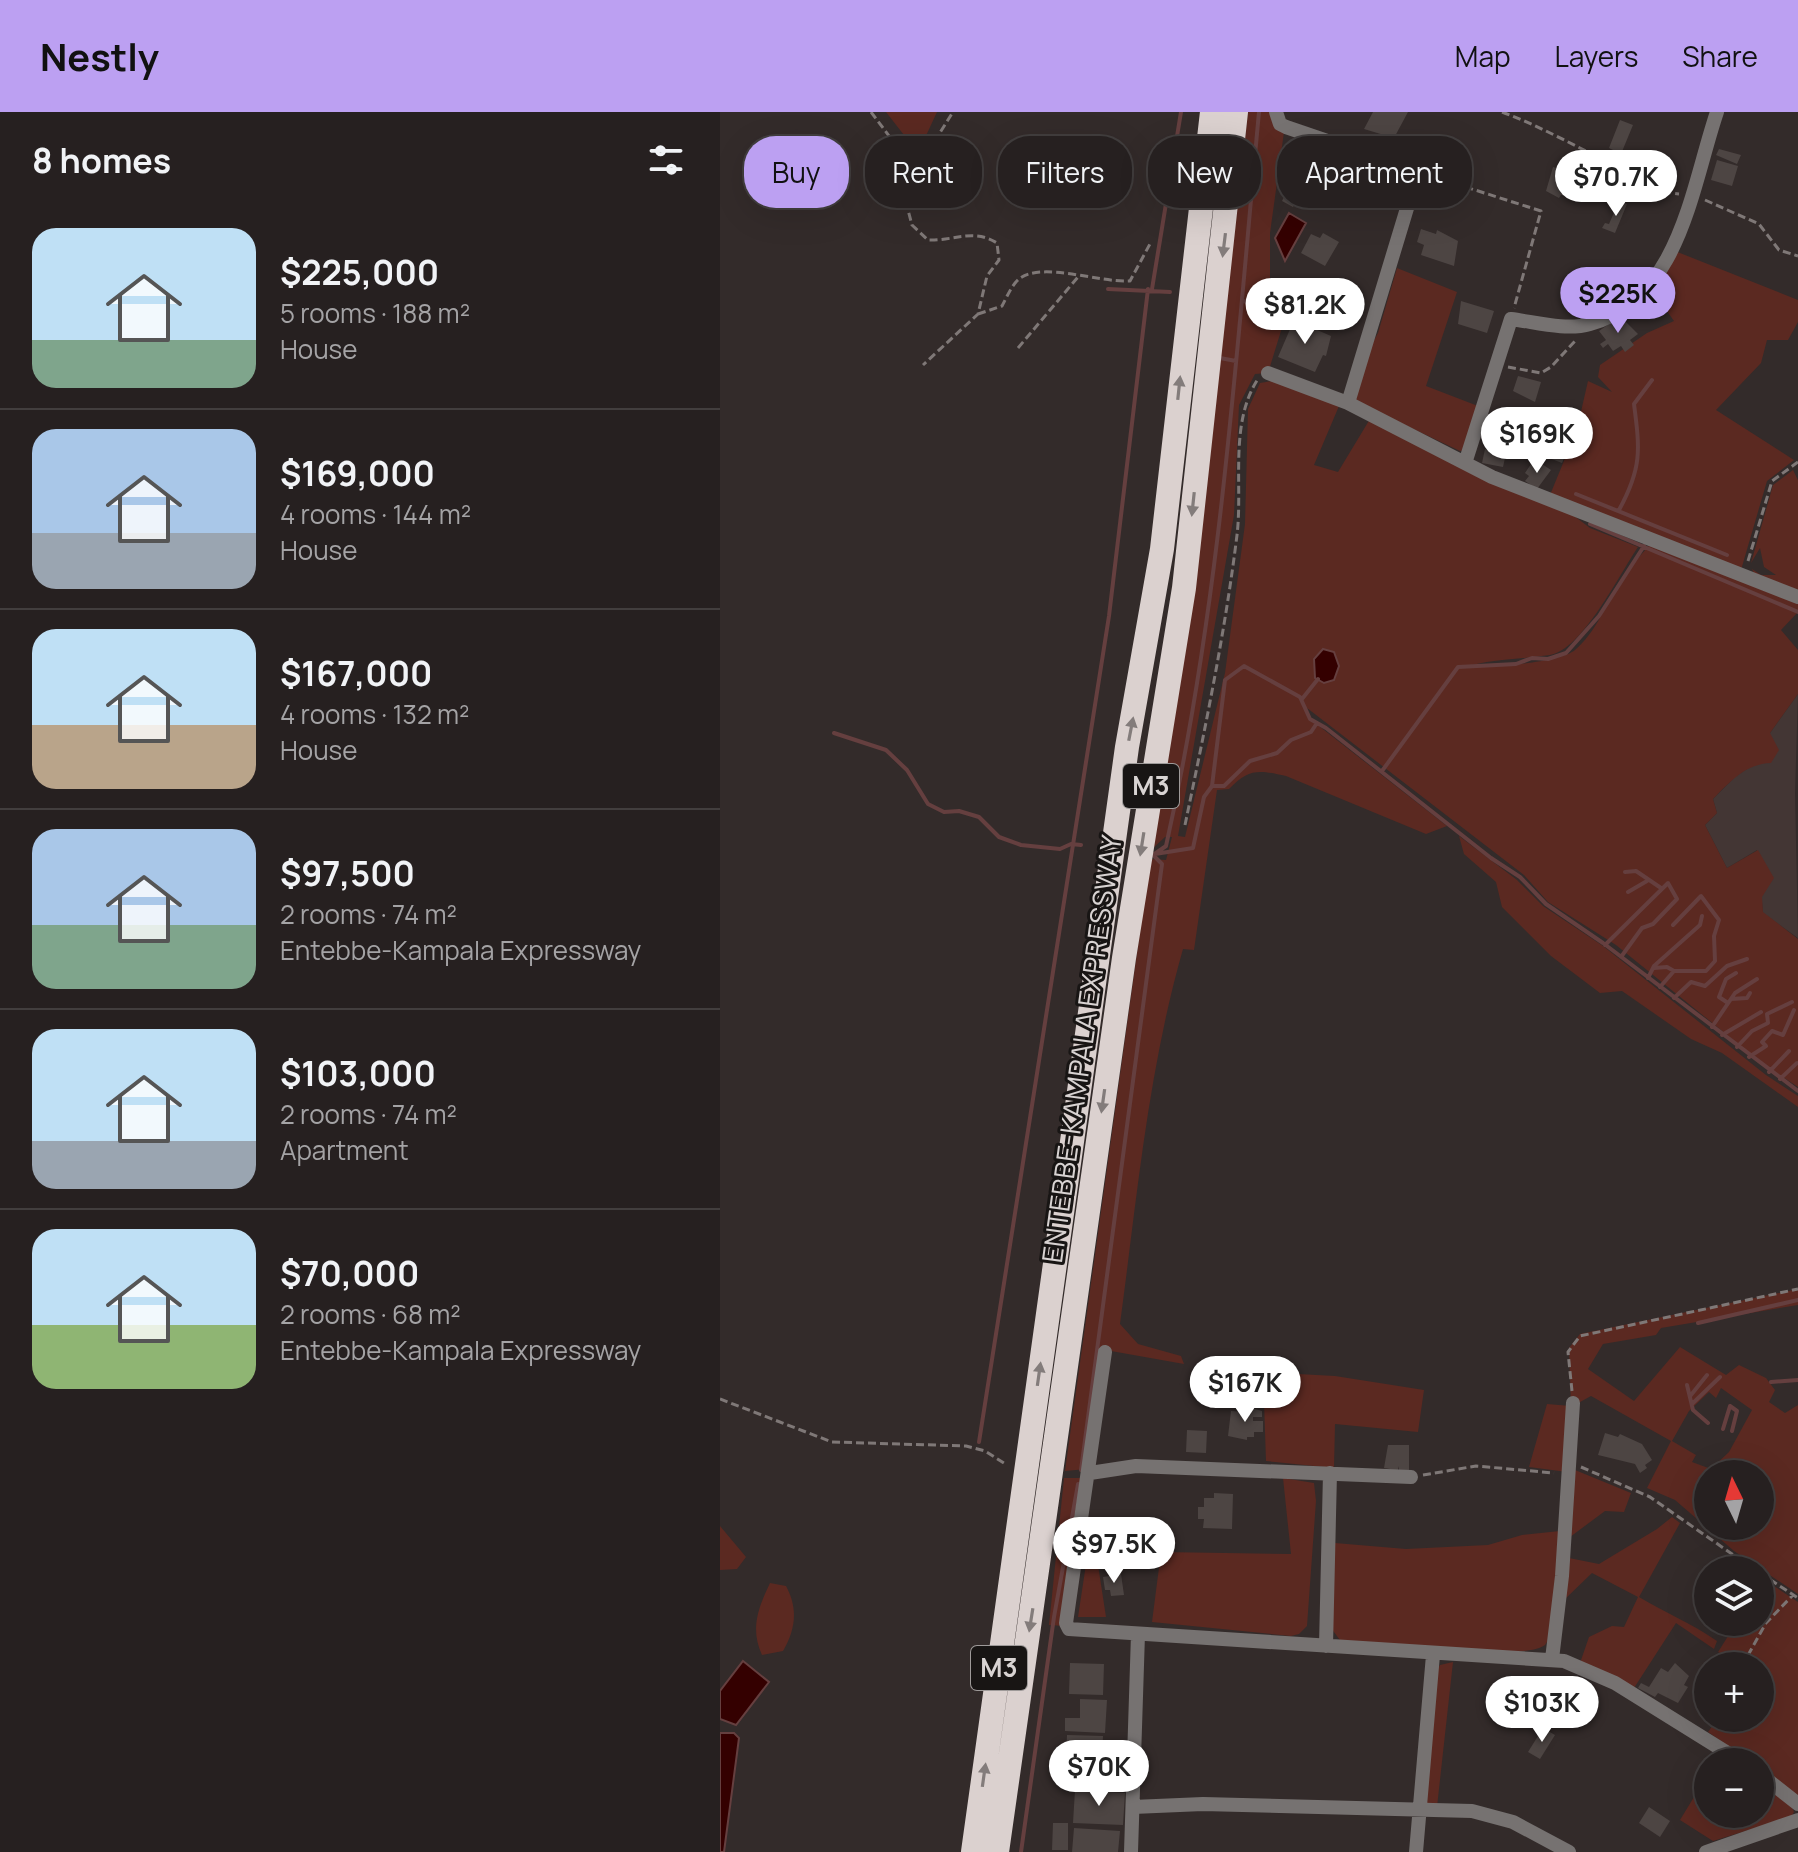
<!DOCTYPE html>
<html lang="en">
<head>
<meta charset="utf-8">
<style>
  body { margin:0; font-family:Manrope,sans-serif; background:#2e2829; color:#f1f3f6; height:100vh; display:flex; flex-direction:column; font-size:30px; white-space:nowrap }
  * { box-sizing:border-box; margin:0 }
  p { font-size:26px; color:#a4a3a5 }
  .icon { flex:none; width:44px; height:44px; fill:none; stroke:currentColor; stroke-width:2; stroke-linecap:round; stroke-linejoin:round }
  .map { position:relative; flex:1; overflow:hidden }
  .details { display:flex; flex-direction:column; background:#262020; width:720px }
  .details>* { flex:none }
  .banner { position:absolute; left:24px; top:24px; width:760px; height:72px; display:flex; gap:16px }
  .needle { width:52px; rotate:355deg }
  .fabs { position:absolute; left:974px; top:1348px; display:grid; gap:16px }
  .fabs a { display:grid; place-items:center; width:80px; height:80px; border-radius:50%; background:#262020; box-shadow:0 8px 32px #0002,0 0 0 2px #423e3e; font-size:40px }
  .price { position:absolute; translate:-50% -68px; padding:0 18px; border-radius:28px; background:#fff; color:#222; font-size:26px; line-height:52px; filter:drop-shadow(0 2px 4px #0008) }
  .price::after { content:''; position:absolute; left:50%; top:48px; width:24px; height:18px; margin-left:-12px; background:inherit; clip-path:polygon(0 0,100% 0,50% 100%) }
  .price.selected { background:#bca0f2; color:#111 }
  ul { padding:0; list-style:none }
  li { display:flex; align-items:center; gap:24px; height:200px; padding:0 32px }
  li+li { border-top:2px solid #423e3e }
  li span { display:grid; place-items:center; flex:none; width:224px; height:160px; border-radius:24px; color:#555 }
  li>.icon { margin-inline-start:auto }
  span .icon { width:96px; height:96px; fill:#fffc; stroke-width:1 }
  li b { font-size:34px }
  h2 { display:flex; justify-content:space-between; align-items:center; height:96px; padding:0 32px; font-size:34px }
  .tag { padding:0 28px; border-radius:32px; background:#262020; box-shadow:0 8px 32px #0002,0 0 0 2px #423e3e; font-size:28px; line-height:72px }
  .tag.selected { background:#bca0f2; color:#111 }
  header { display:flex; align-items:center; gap:48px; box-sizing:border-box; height:112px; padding:0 40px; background:#bca0f2; color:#111 }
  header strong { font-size:38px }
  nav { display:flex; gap:44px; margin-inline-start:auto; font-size:28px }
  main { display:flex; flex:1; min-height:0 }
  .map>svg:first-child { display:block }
</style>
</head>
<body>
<header>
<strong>Nestly</strong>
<nav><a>Map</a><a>Layers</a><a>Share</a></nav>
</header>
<main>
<section class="details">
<h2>8 homes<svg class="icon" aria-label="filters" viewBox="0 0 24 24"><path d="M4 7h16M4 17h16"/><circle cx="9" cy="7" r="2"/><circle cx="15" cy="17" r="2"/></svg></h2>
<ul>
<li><span style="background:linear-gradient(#bfe0f5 70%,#7fa58c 0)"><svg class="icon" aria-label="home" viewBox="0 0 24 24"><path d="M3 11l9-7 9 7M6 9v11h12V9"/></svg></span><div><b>$225,000</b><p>5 rooms · 188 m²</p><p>House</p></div></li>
<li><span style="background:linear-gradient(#a9c7e8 65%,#9aa5b1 0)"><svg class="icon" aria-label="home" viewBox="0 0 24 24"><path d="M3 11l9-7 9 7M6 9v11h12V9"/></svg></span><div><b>$169,000</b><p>4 rooms · 144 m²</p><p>House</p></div></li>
<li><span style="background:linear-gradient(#bfe0f5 60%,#b9a48a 0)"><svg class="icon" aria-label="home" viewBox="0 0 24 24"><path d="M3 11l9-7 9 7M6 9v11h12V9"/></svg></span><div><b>$167,000</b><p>4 rooms · 132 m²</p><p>House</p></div></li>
<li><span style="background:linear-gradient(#a9c7e8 60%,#7fa58c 0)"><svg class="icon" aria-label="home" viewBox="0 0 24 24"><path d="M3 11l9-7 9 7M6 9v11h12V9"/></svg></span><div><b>$97,500</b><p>2 rooms · 74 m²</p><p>Entebbe-Kampala Expressway</p></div></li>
<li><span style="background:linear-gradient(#bfe0f5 70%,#9aa5b1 0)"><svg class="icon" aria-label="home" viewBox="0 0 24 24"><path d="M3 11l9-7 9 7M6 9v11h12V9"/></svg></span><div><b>$103,000</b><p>2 rooms · 74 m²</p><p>Apartment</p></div></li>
<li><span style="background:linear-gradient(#bfe0f5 60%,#8fb573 0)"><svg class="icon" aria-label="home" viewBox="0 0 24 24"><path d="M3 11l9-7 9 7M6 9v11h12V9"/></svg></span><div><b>$70,000</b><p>2 rooms · 68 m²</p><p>Entebbe-Kampala Expressway</p></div></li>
</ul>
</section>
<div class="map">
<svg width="1078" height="1740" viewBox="0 0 1078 1740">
  <rect width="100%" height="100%" fill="#332b2a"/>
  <path fill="#433634" d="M 1078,582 L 1075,681 L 1078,826 L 1043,801 L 1037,738 L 1007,756 L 985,713 L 997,701 L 993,687 L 1016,664 L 1036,651 L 1050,621 Z"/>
  <path fill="#5b2921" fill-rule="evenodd" d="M 166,0 L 217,0 L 198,41 Z
    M 528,0 L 552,0 L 564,20 L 550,121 L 550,169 L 573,180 L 548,261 L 535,262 L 519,293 L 514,403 L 458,724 L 465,725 L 505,561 L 525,412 L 528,297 L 540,271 L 552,269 L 619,294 L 594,353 L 618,360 L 650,307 L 849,400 L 870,416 L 918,435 C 899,463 862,538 830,543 C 803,547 770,547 745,555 C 768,556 839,551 855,538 C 875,521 884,497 896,475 C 905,459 920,445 931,431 L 1078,489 L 1078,500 L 1061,518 L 1078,538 L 1078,582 L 1050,621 L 1059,638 L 1051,651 C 1025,652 1011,669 993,687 L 997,701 L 985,713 L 1007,756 L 1038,738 L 1054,766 L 1042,785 L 1043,800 L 1078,827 L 1078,975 L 1043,952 L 896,833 L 828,790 L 804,763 L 587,596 L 590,607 L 727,714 L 706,722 L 566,664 C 539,658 529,656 509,677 L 497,678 L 474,838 L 463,837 C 428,959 417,1086 400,1212 L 418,1232 L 461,1244 L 464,1252 L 391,1239 L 367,1357 L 345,1359 L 430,747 L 446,748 L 452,725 L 445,725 L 431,738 L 492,308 Z
    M 955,139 L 1078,188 L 1078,210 L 1068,228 L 1047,228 L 1041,251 L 996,298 L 1074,348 L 1047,369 L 1021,458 L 830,383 L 857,317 L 868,269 L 892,280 L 878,265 L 880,253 L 927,221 L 954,209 L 931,177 Z
    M 677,156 L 737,180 L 706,274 L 758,294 L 746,338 L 740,339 L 634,289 L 644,247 L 658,221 Z
    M 1073,358 L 1078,368 L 1078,481 L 1035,463 L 1032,457 L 1041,463 L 1056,463 L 1044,455 L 1040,436 L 1031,451 L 1053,373 Z
    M 739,724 L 797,768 L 823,794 L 883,834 L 1046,963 L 1078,984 L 1078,995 L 1002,941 L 971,927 L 902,879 L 880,881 L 831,844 L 782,795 L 776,770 L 744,742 Z
    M 1078,1177 L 1078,1193 L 941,1216 L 936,1223 L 883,1232 L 868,1257 L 914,1289 L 960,1235 L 1006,1263 L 1019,1253 L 1046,1266 L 1055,1278 L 1049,1290 L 1065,1301 L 1078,1293 L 1078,1482 L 1014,1439 L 955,1388 L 927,1376 L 951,1329 L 871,1284 L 851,1295 L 847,1360 L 809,1355 L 827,1292 L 851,1294 L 849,1236 L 860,1222 ZM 1001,1276 L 1032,1298 L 1009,1340 L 991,1357 L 972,1350 L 976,1343 L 952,1329 L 969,1299 L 989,1280 L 996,1286 ZM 988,1362 L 1040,1362 L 1040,1414 L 988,1414 Z
    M 543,1260 L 615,1264 L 704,1278 L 698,1320 L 615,1312 L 614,1356 L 546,1349 Z
    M 855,1358 L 911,1381 L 904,1400 L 885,1399 L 850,1425 Z
    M 344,1366 L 365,1366 L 344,1514 L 329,1513 Z
    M 563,1366 L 594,1371 L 596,1389 L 587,1514 L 579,1522 L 571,1524 L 432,1510 L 441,1440 L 571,1442 Z
    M 952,1405 L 960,1411 L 919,1485 C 946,1501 969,1510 997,1529 L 994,1537 L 956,1511 L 914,1576 L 860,1551 L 869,1525 L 892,1514 L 904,1515 L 918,1485 L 872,1461 L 844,1488 L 849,1446 L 879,1452 L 937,1417 Z
    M 0,1414 L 26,1445 L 17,1457 L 0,1458 Z
    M 840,1419 L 832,1522 C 831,1523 826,1532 825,1533 C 801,1551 656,1531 620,1528 L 611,1516 L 615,1431 L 686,1437 L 768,1433 L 802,1423 Z
    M 368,1439 L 376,1440 L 386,1505 L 358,1505 Z
    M 1045,1468 L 1078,1490 L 1078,1686 L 1040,1656 L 1040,1650 L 1031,1650 L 988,1620 L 998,1606 L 1040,1606 L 1040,1554 L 1025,1554 L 998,1540 L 1017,1510 L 1040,1510 L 1040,1475 Z
    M 50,1471 L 66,1474 C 78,1496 76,1517 63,1539 L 42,1543 C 30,1517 38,1496 50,1471 Z
    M 733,1550 L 717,1695 L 706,1694 L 715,1560 L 720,1553 Z
    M 988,1662 L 988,1702 L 1040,1702 L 1040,1672 L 1071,1693 L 1074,1700 L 1071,1705 L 993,1729 L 960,1708 Z"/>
  <path fill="#340000" stroke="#653f3f" stroke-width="2" d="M 569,101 L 586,111 L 565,149 L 555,126 Z
    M 603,537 L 614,540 L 619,554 L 614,568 L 604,571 L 595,566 L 594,547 Z
    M 23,1549 L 49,1570 L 16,1613 L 0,1607 L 0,1579 Z
    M 0,1621 L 14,1621 L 19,1626 L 4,1740 L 0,1740 Z"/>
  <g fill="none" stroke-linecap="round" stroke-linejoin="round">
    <path stroke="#653f3f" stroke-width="4" d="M 388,177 L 450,180
      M 432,177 L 461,0
      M 523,189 L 549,194
      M 500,246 L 516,249
      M 856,382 L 1007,443
      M 899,398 C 922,356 920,338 914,292 L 932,268
      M 870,412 L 1078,500
      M 582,587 L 598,567
      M 114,621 L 166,638 L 187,658 L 208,692 L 224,700 L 239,699 L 259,705 L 279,725 L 301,733 L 340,737 L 351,732 L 361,733
      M 662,659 L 738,555 L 796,552 L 812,546 L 828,547 L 846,541 L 879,504 L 924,434
      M 492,674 L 505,568 L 524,554 L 580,585 L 590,607 L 606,616 L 771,746 L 800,765 L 826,792 L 883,831 L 1078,979
      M 435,742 L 473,736 L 484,685 L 492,674 L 504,674 L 530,649 L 557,641 L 571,628 L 591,620 L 597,611
      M 433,743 L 446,734 C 500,493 516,245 539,0
      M 905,760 L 916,759 L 941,776
      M 908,780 L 927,769
      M 885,833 L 948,771 L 957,787 L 933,812 L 922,816 L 901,845
      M 934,856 L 947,855 L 954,859
      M 928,866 L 934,854 L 980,813 L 982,804
      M 940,875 L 954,859 L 986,859 L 995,849 L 994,824 L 999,808 L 981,784 L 953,813
      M 954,886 L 971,870 L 985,874 L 1007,854 L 1027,847
      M 1011,887 L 1027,886 L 1030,881
      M 1008,891 L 999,885 L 1006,867 L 1016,861
      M 992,915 L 1015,881 L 1037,867
      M 1002,923 L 1041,900
      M 1017,935 L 1032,919 L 1048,911 L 1047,902 L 1072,890
      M 1029,945 L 1046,934 L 1042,930 L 1052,919 L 1063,923 L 1074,898
      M 1049,960 L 1069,939
      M 1060,967 L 1077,951
      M 978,1211 L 1078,1188
      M 1051,1270 L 1078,1268
      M 967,1273 L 973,1298 L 988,1311
      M 971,1283 L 987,1263
      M 972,1292 L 1000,1265
      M 1003,1317 L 1010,1294 L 1017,1299 L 1012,1319
      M 259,1330 L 389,504 L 428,177
      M 361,1358 L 442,752 L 433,743
      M 301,1740 L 334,1505 L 358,1372"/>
  </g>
  <path fill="#4d4543" d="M 653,0 L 688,0 L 674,26 L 644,17 Z
    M 900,8 L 913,13 L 901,42 L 889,36 Z
    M 999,37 L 1021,43 L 1017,52 L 996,43 Z
    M 997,48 L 1018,54 L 1012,74 L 991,68 Z
    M 567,50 L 597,65 L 592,75 L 562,60 Z
    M 833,55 L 847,59 L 845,64 L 851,66 L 846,84 L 841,83 L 839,86 L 826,79 Z
    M 211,63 L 226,77 L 215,91 L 203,82 Z
    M 573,67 L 585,73 L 573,95 L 562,89 Z
    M 899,89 L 907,92 L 895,121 L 882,116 L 885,111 L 889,112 Z
    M 701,117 L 716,122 L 717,118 L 738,129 L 734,154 L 701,143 L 704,133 L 697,130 Z
    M 603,121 L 619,130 L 605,154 L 581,141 L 591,122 L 600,126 Z
    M 741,189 L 774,199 L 767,221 L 738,212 Z
    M 900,204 L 918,222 L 910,228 L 914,233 L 905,240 L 901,234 L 893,239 L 888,232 L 883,236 L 880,232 L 886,228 L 879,219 Z
    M 574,208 L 611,224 L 606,244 L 603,243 L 595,260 L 558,245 Z
    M 798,264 L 821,270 L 815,290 L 793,279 Z
    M 836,315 L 854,322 L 842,351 L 824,344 L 824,336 Z
    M 765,337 L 781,340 L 780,346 L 785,346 L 783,355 L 762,351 Z
    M 819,350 L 831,358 L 817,377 L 805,369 L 809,364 L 805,361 L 811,352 L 815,355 Z
    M 528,1295 L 542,1299 L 542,1305 L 533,1305 L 533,1309 L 543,1309 L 543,1320 L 534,1320 L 534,1325 L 527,1325 L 527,1328 L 508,1324 L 511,1299 L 528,1300 Z
    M 467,1318 L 487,1319 L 486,1341 L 466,1340 Z
    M 885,1321 L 898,1325 L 900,1322 L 922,1332 L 932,1348 L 925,1353 L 927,1356 L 920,1361 L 915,1352 L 878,1343 Z
    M 668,1333 L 689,1333 L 689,1359 L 680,1361 L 678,1354 L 678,1362 L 670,1362 L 670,1357 L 664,1356 Z
    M 494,1381 L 513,1382 L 512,1417 L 483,1416 L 484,1407 L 478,1407 L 478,1395 L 484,1395 L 484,1386 L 494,1386 Z
    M 401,1462 L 404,1483 L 391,1484 L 390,1478 L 385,1478 L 383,1465 Z
    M 350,1551 L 384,1552 L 383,1583 L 349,1582 Z
    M 955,1551 L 969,1564 L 964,1573 L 968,1575 L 958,1591 L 938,1581 L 935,1585 L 918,1576 L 921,1571 L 929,1575 L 941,1556 L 948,1560 Z
    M 360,1587 L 387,1588 L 385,1621 L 345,1619 L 345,1606 L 360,1606 Z
    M 823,1616 L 835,1623 L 820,1647 L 808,1640 Z
    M 347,1623 L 383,1624 L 382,1645 L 376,1645 L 376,1656 L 356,1656 L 357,1644 L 346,1644 Z
    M 355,1678 L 405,1681 L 403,1713 L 353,1711 Z
    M 929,1695 L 950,1709 L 940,1725 L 919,1711 Z
    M 333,1711 L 348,1711 L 348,1738 L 332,1738 Z
    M 354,1716 L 400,1719 L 398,1740 L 352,1740 Z"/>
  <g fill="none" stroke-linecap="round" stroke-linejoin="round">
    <path stroke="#7f7877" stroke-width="3" stroke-dasharray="8 4" stroke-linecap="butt" d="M 151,0 L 200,65 L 197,82 L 188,98 L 192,113 L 208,128 C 235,129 253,116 277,131 L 279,148 L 267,164 L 258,202 L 203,253
      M 782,0 C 817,13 852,32 885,49 C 910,62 929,79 959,82
      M 195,60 L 233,0
      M 711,64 L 821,99 L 794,196
      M 985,88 L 1039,112 L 1059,138 L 1078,144
      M 258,202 L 282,194 C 287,185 291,174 299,167 C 321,149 380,171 410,169 L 431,130
      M 298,236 L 358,165
      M 788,255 L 821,261 L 831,255 L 855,229
      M 1028,449 L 1052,369 L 1078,350
      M 465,713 C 485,617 505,521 517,423 C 523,373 509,311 538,267
      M 852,1279 L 848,1240 L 860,1224 L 1078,1177
      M 491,1282 L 491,1296
      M 530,1283 L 530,1295
      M 0,1287 L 112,1330 L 246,1334 L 265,1339 L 287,1353
      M 861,1355 L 930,1385 L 1035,1458
      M 703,1363 L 756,1354 L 834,1361
      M 1040,1461 L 1078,1486
      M 1022,1554 L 1046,1511 L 1073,1483"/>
    <path stroke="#767271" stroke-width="14" d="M 556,0 L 560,12 L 566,15 L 698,60 L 628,291
      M 548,261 L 628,291 L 772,365 L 1078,485
      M 746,348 L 791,207 C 815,210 846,219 870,212 C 960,188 972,73 997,0
      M 385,1240 L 346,1511 L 349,1517 L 844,1549 L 895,1571 L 1022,1650
      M 370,1361 L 416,1354 L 691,1365
      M 606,1534 L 610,1361
      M 832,1547 L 842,1464 L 853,1291
      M 1040,1662 L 1078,1692
      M 413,1695 L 483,1692 L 752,1699 L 793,1710 L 849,1740
      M 411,1740 L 418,1522
      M 696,1740 L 713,1543
      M 986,1740 L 1078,1708"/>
    <path stroke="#dbd1cf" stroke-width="24" d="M 253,1740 L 407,635 L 442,437 L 492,0
      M 277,1740 L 404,846 L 464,476 L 516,0"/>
  </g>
  <defs><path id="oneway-solid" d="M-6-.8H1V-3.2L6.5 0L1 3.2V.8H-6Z" transform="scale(2)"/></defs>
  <g fill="#837c7b">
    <use href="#oneway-solid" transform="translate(504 133) rotate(97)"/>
    <use href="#oneway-solid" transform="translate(459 276) rotate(-84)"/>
    <use href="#oneway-solid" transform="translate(473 392) rotate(96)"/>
    <use href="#oneway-solid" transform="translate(411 617) rotate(-79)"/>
    <use href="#oneway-solid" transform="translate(422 732) rotate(99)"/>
    <use href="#oneway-solid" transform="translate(383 989) rotate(98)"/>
    <use href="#oneway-solid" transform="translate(319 1262) rotate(-82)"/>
    <use href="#oneway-solid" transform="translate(311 1508) rotate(99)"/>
    <use href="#oneway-solid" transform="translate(264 1663) rotate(-82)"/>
  </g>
  <g text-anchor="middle" stroke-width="6" stroke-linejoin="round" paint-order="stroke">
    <g fill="#181514" stroke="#9e9a99" stroke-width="2">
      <rect x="403" y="652" width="56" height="44" rx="6"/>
      <rect x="251" y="1534" width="56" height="44" rx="6"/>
    </g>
    <g font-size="26" font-weight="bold" fill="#d8d3d2">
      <text x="431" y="683">M3</text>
      <text x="279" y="1565">M3</text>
    </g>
    <g font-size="28" fill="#d8d3d2" stroke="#181514">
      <text transform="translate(362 937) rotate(-82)" y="10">ENTEBBE-KAMPALA EXPRESSWAY</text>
    </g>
  </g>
</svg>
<div class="fabs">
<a><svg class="needle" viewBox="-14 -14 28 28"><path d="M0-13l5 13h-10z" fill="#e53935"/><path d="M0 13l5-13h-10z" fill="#a4a3a5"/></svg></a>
<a><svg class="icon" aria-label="layers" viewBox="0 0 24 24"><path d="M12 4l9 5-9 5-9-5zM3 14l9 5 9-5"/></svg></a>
<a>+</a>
<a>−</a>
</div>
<b class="price" style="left:896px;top:106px">$70.7K</b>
<b class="price selected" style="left:898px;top:223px">$225K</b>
<b class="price" style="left:585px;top:234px">$81.2K</b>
<b class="price" style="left:817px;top:363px">$169K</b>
<b class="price" style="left:525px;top:1312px">$167K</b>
<b class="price" style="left:394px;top:1473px">$97.5K</b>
<b class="price" style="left:822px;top:1632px">$103K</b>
<b class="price" style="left:379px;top:1696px">$70K</b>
<div class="banner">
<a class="tag selected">Buy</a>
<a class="tag">Rent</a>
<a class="tag">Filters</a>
<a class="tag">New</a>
<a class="tag">Apartment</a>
</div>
</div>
</main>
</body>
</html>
